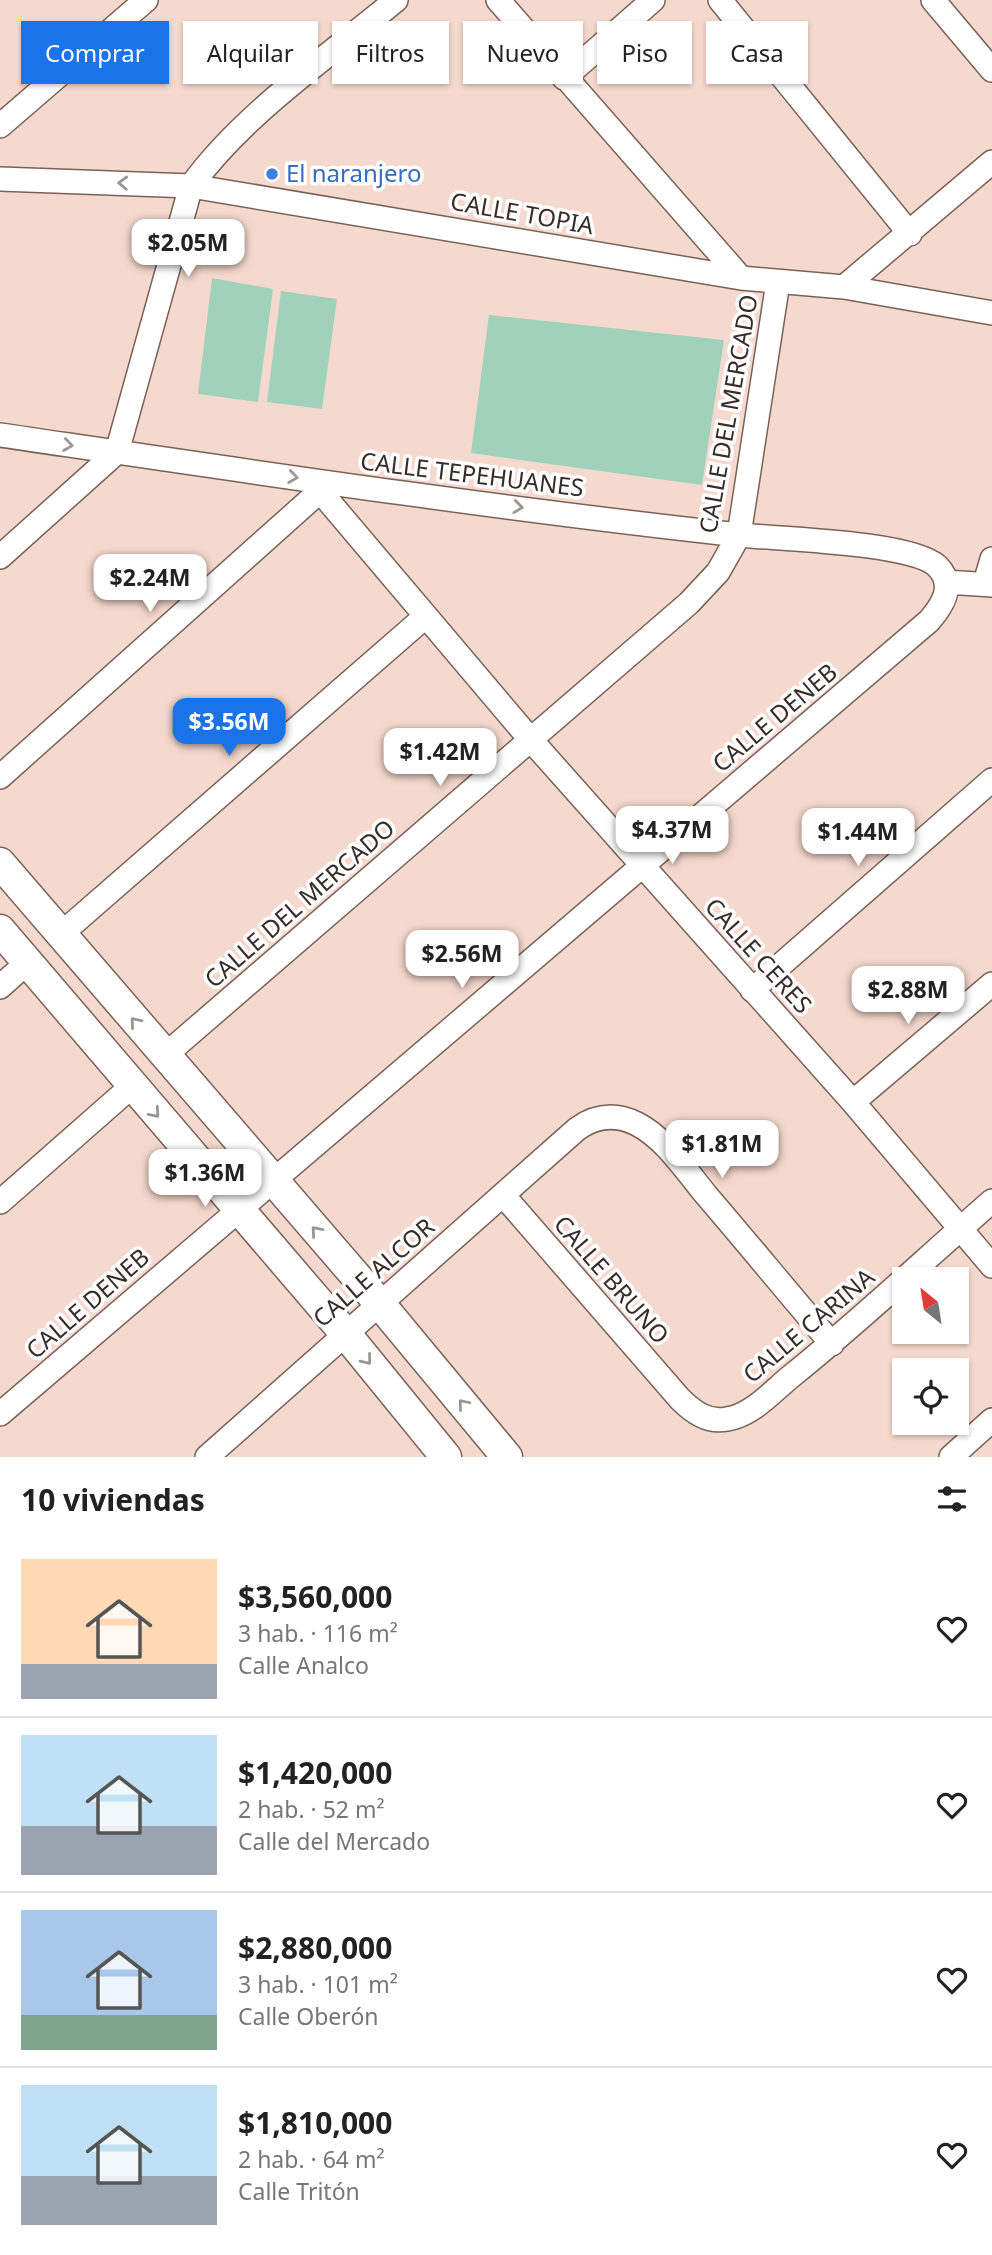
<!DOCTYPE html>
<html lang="es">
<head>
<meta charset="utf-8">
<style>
  body { margin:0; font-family:"Noto Sans",sans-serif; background:#f2f2f2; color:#222; height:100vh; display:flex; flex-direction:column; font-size:26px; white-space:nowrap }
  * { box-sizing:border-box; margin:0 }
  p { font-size:23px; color:#767676 }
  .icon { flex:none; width:38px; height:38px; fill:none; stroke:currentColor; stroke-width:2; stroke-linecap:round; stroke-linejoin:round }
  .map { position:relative; height:1457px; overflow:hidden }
  .side { display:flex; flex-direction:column; background:#fff; flex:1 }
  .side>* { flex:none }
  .hud { position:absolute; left:21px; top:21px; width:950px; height:63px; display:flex; gap:14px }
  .needle { width:46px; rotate:330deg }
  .tools { position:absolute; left:892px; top:1267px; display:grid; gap:14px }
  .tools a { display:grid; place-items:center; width:77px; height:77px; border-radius:0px; background:#fff; box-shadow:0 2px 5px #0004; font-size:35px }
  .price { position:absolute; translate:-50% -60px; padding:0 16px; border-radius:14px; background:#fff; color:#222; font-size:23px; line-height:46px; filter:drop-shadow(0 2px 4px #0008) }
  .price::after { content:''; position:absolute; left:50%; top:42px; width:21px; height:16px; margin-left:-10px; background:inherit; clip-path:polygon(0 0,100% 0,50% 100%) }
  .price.selected { background:#1a73e8; color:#fff }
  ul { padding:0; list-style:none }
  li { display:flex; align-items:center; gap:21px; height:175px; padding:0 21px }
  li+li { border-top:2px solid #e0e0e0 }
  li span { display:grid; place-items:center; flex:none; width:196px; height:140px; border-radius:0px; color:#555 }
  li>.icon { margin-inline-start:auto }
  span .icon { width:84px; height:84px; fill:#fffc; stroke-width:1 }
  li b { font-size:30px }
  h2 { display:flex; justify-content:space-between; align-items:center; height:84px; padding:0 21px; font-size:30px }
  .tag { padding:0 24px; border-radius:0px; background:#fff; box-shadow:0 2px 5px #0004; font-size:24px; line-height:63px }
  .tag.selected { background:#1a73e8; color:#fff }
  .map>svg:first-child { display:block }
</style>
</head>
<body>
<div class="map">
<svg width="992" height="1457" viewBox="0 0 992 1457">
  <rect width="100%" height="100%" fill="#f6d9ce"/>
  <path fill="#a0d2bb" d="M 212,278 L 273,289 L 258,402 L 198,394 Z
    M 281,291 L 337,299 L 322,409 L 267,402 Z
    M 489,315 L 724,340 L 702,485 L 471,453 Z"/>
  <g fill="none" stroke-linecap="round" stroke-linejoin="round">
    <defs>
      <path id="minor" d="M 498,0 L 741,278
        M 720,0 L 910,234
        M 933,0 L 992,70
        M 564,78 L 653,0
        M 0,126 L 146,0
        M 0,179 L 191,186 L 741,278 L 844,287 L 992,313
        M 844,287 L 992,162
        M 0,435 C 246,471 492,508 739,535 C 779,539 911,542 937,566 C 956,585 943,605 929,621 L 0,1414
        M 320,491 L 530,739 L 853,1102 L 992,1266
        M 0,557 L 117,452 L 191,186 C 242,115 329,56 396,0
        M 946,582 L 992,585
        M 985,583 L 992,559
        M 0,777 L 329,483
        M 61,934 L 426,616
        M 0,987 L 28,962
        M 752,990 L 992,780
        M 164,1056 L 689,603 L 718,572 L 739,535 L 778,282
        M 853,1102 L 992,984
        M 503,1195 L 680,1399 C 693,1412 708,1423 727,1419 C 751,1416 772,1392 789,1378 C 859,1322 924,1260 992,1201
        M 0,1202 L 132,1086
        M 207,1457 L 577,1129 C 595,1116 615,1113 637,1124 C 665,1138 687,1172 707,1196 C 749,1245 790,1295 832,1344
        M 951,1457 L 992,1420"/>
      <path id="tertiary" d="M 0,863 L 380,1304 L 507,1457
        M 0,930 L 345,1333 L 446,1457"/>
    </defs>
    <use href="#minor" stroke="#7a6157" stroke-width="26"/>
    <use href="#tertiary" stroke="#7a6157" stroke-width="33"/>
    <use href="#minor" stroke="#fff" stroke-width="23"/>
    <use href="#tertiary" stroke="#fff" stroke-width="30"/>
  </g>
  <defs><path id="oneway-chevron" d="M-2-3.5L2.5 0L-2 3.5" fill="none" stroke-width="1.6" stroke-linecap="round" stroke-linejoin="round" transform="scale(1.75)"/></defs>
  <g stroke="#9b9694">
    <use href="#oneway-chevron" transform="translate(123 183) rotate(-178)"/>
    <use href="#oneway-chevron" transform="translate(68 445) rotate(8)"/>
    <use href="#oneway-chevron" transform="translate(293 477) rotate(8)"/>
    <use href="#oneway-chevron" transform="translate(518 507) rotate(7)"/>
    <use href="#oneway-chevron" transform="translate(135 1022) rotate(-130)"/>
    <use href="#oneway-chevron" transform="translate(155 1113) rotate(49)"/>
    <use href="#oneway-chevron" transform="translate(316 1231) rotate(-131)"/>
    <use href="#oneway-chevron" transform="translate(367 1360) rotate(51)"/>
    <use href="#oneway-chevron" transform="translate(463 1404) rotate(-130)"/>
  </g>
  <circle fill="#3f7fe0" stroke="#fff" stroke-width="2.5" cx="272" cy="174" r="7"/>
  <g text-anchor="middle" stroke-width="7" stroke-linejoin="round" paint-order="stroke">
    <g font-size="24" fill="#366cbe" stroke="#fff" text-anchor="start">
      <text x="286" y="182">El naranjero</text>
    </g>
    <g font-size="24" fill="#372c28" stroke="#fff">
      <text transform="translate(522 214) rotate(10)" y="8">CALLE TOPIA</text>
      <text transform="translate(729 414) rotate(-80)" y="8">CALLE DEL MERCADO</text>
      <text transform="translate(472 475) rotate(7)" y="8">CALLE TEPEHUANES</text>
      <text transform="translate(775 718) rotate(-40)" y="8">CALLE DENEB</text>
      <text transform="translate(300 904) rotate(-41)" y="8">CALLE DEL MERCADO</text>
      <text transform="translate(758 956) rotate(48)" y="8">CALLE CERES</text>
      <text transform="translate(374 1273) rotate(-41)" y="8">CALLE ALCOR</text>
      <text transform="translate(611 1280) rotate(49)" y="8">CALLE BRUNO</text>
      <text transform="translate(88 1304) rotate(-41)" y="8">CALLE DENEB</text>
      <text transform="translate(809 1326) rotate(-40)" y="8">CALLE CARINA</text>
    </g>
  </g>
</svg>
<div class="tools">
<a><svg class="needle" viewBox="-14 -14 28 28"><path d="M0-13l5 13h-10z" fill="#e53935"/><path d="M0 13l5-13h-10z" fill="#767676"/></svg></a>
<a><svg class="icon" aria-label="locate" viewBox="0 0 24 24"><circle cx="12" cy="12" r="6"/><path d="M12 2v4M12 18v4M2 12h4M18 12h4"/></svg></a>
</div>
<b class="price" style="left:188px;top:279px">$2.05M</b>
<b class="price" style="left:150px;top:614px">$2.24M</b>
<b class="price selected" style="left:229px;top:758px">$3.56M</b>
<b class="price" style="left:440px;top:788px">$1.42M</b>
<b class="price" style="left:672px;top:866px">$4.37M</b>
<b class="price" style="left:858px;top:868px">$1.44M</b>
<b class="price" style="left:462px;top:990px">$2.56M</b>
<b class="price" style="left:908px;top:1026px">$2.88M</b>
<b class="price" style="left:722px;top:1180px">$1.81M</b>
<b class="price" style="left:205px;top:1209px">$1.36M</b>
<div class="hud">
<a class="tag selected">Comprar</a>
<a class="tag">Alquilar</a>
<a class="tag">Filtros</a>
<a class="tag">Nuevo</a>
<a class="tag">Piso</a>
<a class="tag">Casa</a>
</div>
</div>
<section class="side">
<h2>10 viviendas<svg class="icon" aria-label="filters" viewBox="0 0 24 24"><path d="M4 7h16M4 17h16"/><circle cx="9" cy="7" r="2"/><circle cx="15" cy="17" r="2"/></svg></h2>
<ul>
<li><span style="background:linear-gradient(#ffd9b3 75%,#9aa5b1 0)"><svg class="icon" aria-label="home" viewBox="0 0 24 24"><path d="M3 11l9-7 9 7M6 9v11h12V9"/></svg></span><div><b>$3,560,000</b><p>3 hab. · 116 m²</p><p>Calle Analco</p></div><svg class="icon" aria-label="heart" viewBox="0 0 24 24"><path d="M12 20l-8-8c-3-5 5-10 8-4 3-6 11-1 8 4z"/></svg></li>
<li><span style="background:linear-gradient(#bfe0f5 65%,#9aa5b1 0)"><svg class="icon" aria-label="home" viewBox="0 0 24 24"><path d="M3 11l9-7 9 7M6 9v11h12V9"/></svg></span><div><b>$1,420,000</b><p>2 hab. · 52 m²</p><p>Calle del Mercado</p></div><svg class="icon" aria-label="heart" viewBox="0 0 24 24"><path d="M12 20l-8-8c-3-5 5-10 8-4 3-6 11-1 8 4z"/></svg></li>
<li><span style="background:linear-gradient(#a9c7e8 75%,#7fa58c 0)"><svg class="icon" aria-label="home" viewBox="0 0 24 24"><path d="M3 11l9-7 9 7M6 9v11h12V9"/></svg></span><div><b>$2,880,000</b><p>3 hab. · 101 m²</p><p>Calle Oberón</p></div><svg class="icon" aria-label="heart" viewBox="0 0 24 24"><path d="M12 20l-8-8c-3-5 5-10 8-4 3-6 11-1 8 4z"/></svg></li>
<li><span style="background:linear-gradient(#bfe0f5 65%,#9aa5b1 0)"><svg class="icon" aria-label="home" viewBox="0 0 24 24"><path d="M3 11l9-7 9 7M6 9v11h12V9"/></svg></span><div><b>$1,810,000</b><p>2 hab. · 64 m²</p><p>Calle Tritón</p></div><svg class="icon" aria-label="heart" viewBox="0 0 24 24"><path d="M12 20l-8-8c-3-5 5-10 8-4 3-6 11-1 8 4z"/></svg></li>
</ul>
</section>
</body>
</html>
